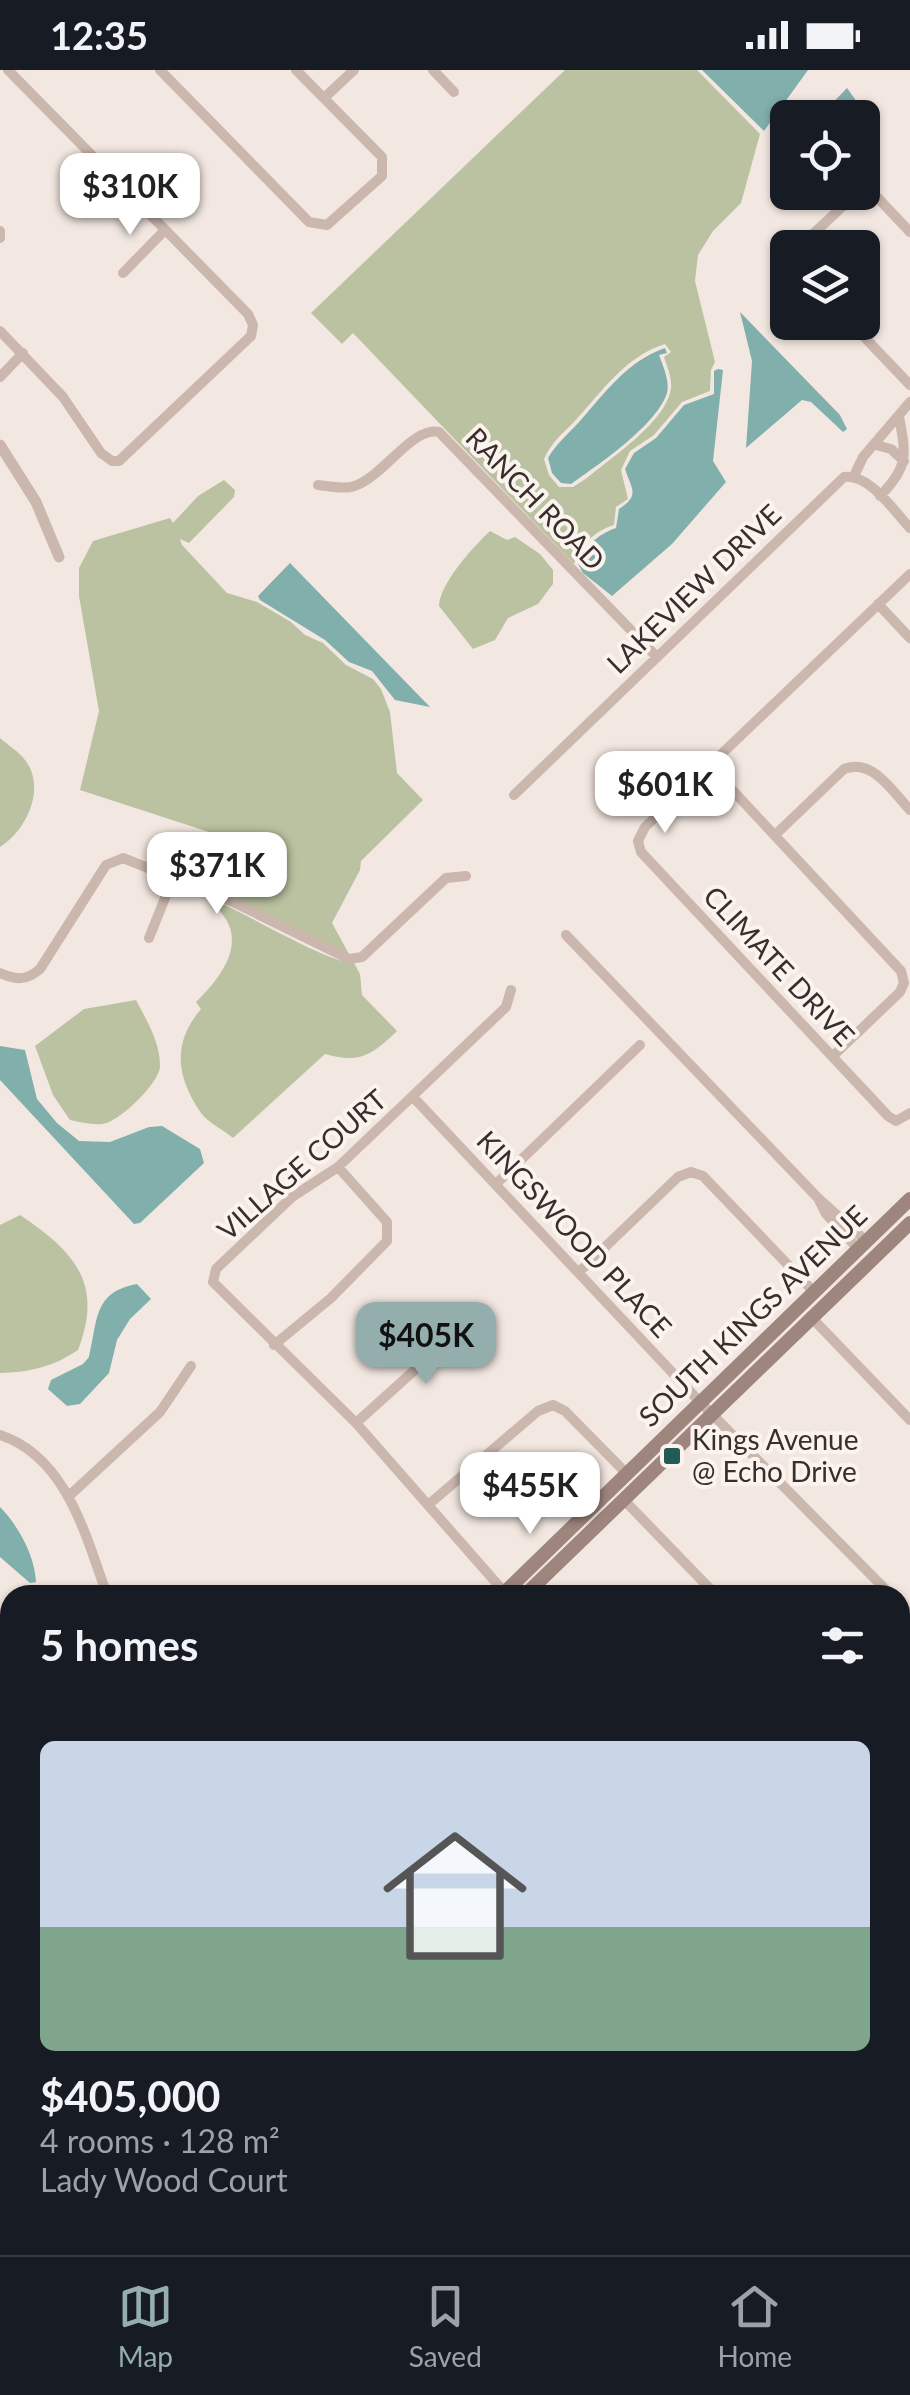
<!DOCTYPE html>
<html lang="en">
<head>
<meta charset="utf-8">
<style>
  body { margin:0; font-family:Lato,sans-serif; background:#242831; color:#f1f3f6; height:100vh; display:flex; flex-direction:column; font-size:38px; white-space:nowrap }
  * { box-sizing:border-box; margin:0 }
  p { font-size:32px; color:#9ea1a6 }
  .icon { flex:none; width:55px; height:55px; fill:none; stroke:currentColor; stroke-width:2; stroke-linecap:round; stroke-linejoin:round }
  .map { position:relative; flex:1; overflow:hidden }
  .details { position:absolute; left:0px; top:1515px; width:910px; height:670px; display:flex; flex-direction:column; background:#171b24; border-radius:30px 30px 0 0; box-shadow:0 2px 8px #0004 }
  .details>* { flex:none }
  .tools { position:absolute; left:770px; top:30px; display:grid; gap:20px }
  .tools a { display:grid; place-items:center; width:110px; height:110px; border-radius:15px; background:#171b24; box-shadow:0 2px 8px #0004; font-size:50px }
  .price { position:absolute; translate:-50% -85px; padding:0 22px; border-radius:20px; background:#fff; color:#222; font-size:32px; line-height:65px; filter:drop-shadow(0 2px 5px #0008) }
  .price::after { content:''; position:absolute; left:50%; top:60px; width:30px; height:22px; margin-left:-15px; background:inherit; clip-path:polygon(0 0,100% 0,50% 100%) }
  .price.current { background:#94aeae; color:#111 }
  ul { padding:0; list-style:none }
  li { display:grid; align-content:center; gap:20px; height:530px; padding:0 40px }
  li span { display:grid; place-items:center; height:310px; border-radius:15px; color:#555 }
  li>.icon { margin-inline-start:auto }
  span .icon { width:180px; height:180px; fill:#fffc; stroke-width:1 }
  li b { font-size:42px }
  h2 { display:flex; justify-content:space-between; align-items:center; height:120px; padding:0 40px; font-size:42px }
  .status { display:flex; justify-content:space-between; align-items:center; height:70px; padding:0 50px; background:#171b24; direction:ltr }
  .status svg { height:28px; fill:currentColor }
  .menu { display:flex; justify-content:space-around; align-items:center; height:140px; border-top:2px solid #363941; background:#171b24; font-size:28px; color:#9ea1a6 }
  .menu a { display:grid; justify-items:center; gap:5px }
  .menu .current { color:#94aeae }
  .map>svg:first-child { display:block }
</style>
</head>
<body>
<div class="status"><b>12:35</b><svg viewBox="0 0 49 12"><path d="M0 12V9h3v3zM5 12V6h3v6zM10 12V3h3v9zM15 12V0h3v12zM26 1h20v11H26zM47 4h2v5h-2z"/></svg></div>
<div class="map">
<svg width="910" height="2185" viewBox="0 0 910 2185">
  <rect width="100%" height="100%" fill="#f3e8e1"/>
  <path fill="#bac2a1" fill-rule="evenodd" d="M 565,0 L 697,0 L 760,64 L 741,133 L 713,161 L 698,185 L 695,211 L 715,292 L 711,300 L 710,321 L 682,332 L 654,365 L 630,381 L 621,400 L 628,429 L 616,437 L 614,455 C 593,462 582,474 574,494 L 353,263 L 342,274 L 311,243 ZM 665,274 L 671,282 L 664,287 C 667,297 672,307 671,318 C 667,351 612,387 587,408 L 573,417 L 559,417 L 549,405 L 544,389 C 551,373 562,364 574,352 C 602,322 624,287 665,274 Z
    M 224,410 L 235,420 L 234,427 L 189,473 L 180,469 L 182,475 L 227,523 L 257,532 L 291,552 L 305,565 L 323,573 L 346,595 L 373,609 L 381,619 L 390,642 L 397,703 L 423,730 L 361,791 L 360,800 L 332,853 L 349,884 L 213,819 L 207,781 L 209,762 L 80,720 L 99,641 L 79,526 L 79,498 L 93,471 L 170,448 L 173,453 L 198,426 Z
    M 490,461 L 507,470 L 515,467 L 540,484 L 553,500 L 553,514 L 538,534 L 508,548 L 495,570 L 473,579 L 439,536 C 440,513 473,477 490,461 Z
    M 0,668 C 8,675 19,682 25,690 C 47,718 26,761 0,777 Z
    M 212,829 C 244,842 328,893 354,893 L 360,904 L 362,925 L 397,961 C 372,985 360,994 325,984 L 233,1068 C 224,1060 207,1052 201,1043 C 176,1007 172,973 201,939 L 196,932 C 214,914 239,886 230,858 C 227,848 217,838 212,829 Z
    M 136,930 C 147,951 160,972 160,996 C 160,1013 118,1053 102,1054 C 92,1055 80,1052 70,1050 L 53,1025 L 35,976 L 84,939 Z
    M 20,1145 C 74,1181 104,1213 78,1280 C 53,1297 30,1302 0,1303 L 0,1155 Z
    M 10,1701 L 10,1786 L 0,1765 L 0,1711 Z"/>
  <path fill="#81afab" d="M 702,0 L 808,0 L 764,61 Z
    M 847,18 L 877,60 L 863,61 L 862,48 L 819,47 Z
    M 740,242 L 840,345 L 847,359 L 843,362 L 811,332 L 802,330 L 746,378 L 752,291 Z
    M 665,278 L 667,283 L 659,285 C 663,296 670,311 667,323 C 657,355 598,395 571,414 L 561,413 L 552,403 L 548,388 C 557,373 569,363 580,351 C 605,323 627,291 665,278 Z
    M 718,299 L 723,300 L 713,391 L 726,412 L 672,474 L 612,526 L 583,503 L 578,494 C 586,475 597,465 616,458 L 619,439 C 640,425 632,420 625,399 L 634,383 L 656,368 L 684,335 L 714,324 L 714,301 Z
    M 290,493 L 430,637 L 395,630 L 372,601 L 349,592 L 325,570 L 260,530 L 258,526 Z
    M 0,976 L 25,980 L 37,1029 L 57,1053 L 79,1071 L 110,1072 L 149,1057 L 162,1056 L 200,1079 L 204,1093 L 140,1153 L 134,1154 L 0,1010 Z
    M 137,1214 L 151,1229 L 130,1249 L 117,1270 L 109,1303 L 80,1334 L 67,1336 L 48,1319 L 51,1310 L 83,1294 L 89,1287 C 98,1250 93,1222 137,1214 Z
    M 0,1437 C 18,1455 35,1486 36,1512 L 30,1513 L 0,1487 Z
    M 0,1855 L 10,1866 L 10,1954 L 0,1944 Z
    M 112,2175 L 207,2175 L 210,2185 L 104,2185 Z"/>
  <g fill="none" stroke-linecap="round" stroke-linejoin="round">
    <path stroke="#cbb7ad" stroke-width="10" d="M 160,0 L 309,152 L 327,155 L 382,106 L 382,87 L 296,0
      M 433,0 L 454,22
      M 324,28 L 354,0
      M 862,122 L 877,127 L 910,162
      M 0,161 L 0,168
      M 798,178 L 858,122
      M 123,203 L 165,160
      M 850,252 L 910,315
      M 0,261 L 63,327 L 101,383 L 112,391 L 119,391 L 251,266 L 253,255 L 248,244 L 8,0
      M 0,307 L 23,283
      M 876,375 L 891,379 L 904,391
      M 854,406 L 863,387 L 910,332
      M 318,415 C 328,416 341,419 351,417 C 382,410 411,356 439,362 L 656,586
      M 880,426 C 909,397 906,385 899,346
      M 910,504 L 645,757 L 638,771 L 641,782 L 888,1046 L 896,1051 L 910,1043
      M 878,534 L 910,568
      M 709,695 L 901,901 L 904,913 L 900,922 L 833,986
      M 514,725 L 844,407 C 870,404 893,440 910,458
      M 775,765 L 844,699 C 873,688 892,721 910,740
      M 566,865 L 818,1128 L 866,1171
      M 149,868 L 173,808
      M 0,903 C 17,910 26,911 40,899 L 106,795 L 123,788 L 231,831 L 349,889 L 362,887 L 446,808 L 466,806
      M 414,1028 L 700,1332 L 891,1525
      M 497,1113 L 640,975
      M 818,1128 L 826,1144 L 858,1179
      M 580,1201 L 678,1107 L 691,1102 L 703,1106 L 814,1222
      M 812,1248 L 910,1350
      M 274,1275 L 331,1228 L 387,1171 L 387,1152 L 338,1097
      M 356,1353 L 469,1251
      M 0,1365 C 67,1387 86,1467 107,1525
      M 69,1426 L 160,1342 L 191,1296
      M 624,1430 L 716,1525
      M 428,1435 L 538,1341 L 553,1335 L 565,1341 L 627,1404
      M 506,1524 L 356,1353 L 213,1212 L 216,1199 L 292,1127 L 338,1097 L 506,937 L 511,920
      M 900,1534 L 910,1544
      M 0,1569 L 10,1580
      M 900,1715 L 905,1739 L 900,1744
      M 900,1963 L 910,1953
      M 900,2099 L 910,2109
      M 0,2172 L 1,2172
      M 291,2175 L 295,2185
      M 451,2175 L 460,2185
      M 796,2175 L 806,2185
      M 344,2185 L 354,2175
      M 668,2185 L 679,2175"/>
    <path stroke="#cbb7ad" stroke-width="11" d="M 0,375 L 36,432 L 59,487"/>
    <path stroke="#9e867e" stroke-width="14" d="M 502,1525 L 910,1129
      M 525,1525 L 910,1153
      M 0,2007 L 10,1998
      M 0,2031 L 10,2022"/>
  </g>
  <rect fill="#225a57" stroke="#faf3ee" stroke-width="4" x="662" y="1376" width="20" height="20" rx="5"/>
  <g text-anchor="middle" stroke-width="8" stroke-linejoin="round" paint-order="stroke">
    <g font-size="28" fill="#392e2b" stroke="#faf3ee">
      <text transform="translate(535 429) rotate(46)" y="10">RANCH ROAD</text>
      <text transform="translate(694 519) rotate(-44)" y="10">LAKEVIEW DRIVE</text>
      <text transform="translate(779 896) rotate(47)" y="10">CLIMATE DRIVE</text>
      <text transform="translate(302 1095) rotate(-41)" y="10">VILLAGE COURT</text>
      <text transform="translate(574 1164) rotate(47)" y="10">KINGSWOOD PLACE</text>
      <text transform="translate(753 1246) rotate(-44)" y="10">SOUTH KINGS AVENUE</text>
    </g>
    <g font-size="28" fill="#392e2b" stroke="#faf3ee" text-anchor="start">
      <text x="692" y="1380">Kings Avenue<tspan x="692" dy="32">@ Echo Drive</tspan></text>
    </g>
  </g>
</svg>
<div class="tools">
<a><svg class="icon" aria-label="locate" viewBox="0 0 24 24"><circle cx="12" cy="12" r="6"/><path d="M12 2v4M12 18v4M2 12h4M18 12h4"/></svg></a>
<a><svg class="icon" aria-label="layers" viewBox="0 0 24 24"><path d="M12 4l9 5-9 5-9-5zM3 14l9 5 9-5"/></svg></a>
</div>
<b class="price" style="left:130px;top:168px">$310K</b>
<b class="price" style="left:665px;top:766px">$601K</b>
<b class="price" style="left:217px;top:847px">$371K</b>
<b class="price current" style="left:426px;top:1317px">$405K</b>
<b class="price" style="left:530px;top:1467px">$455K</b>
<section class="details">
<h2>5 homes<svg class="icon" aria-label="filters" viewBox="0 0 24 24"><path d="M4 7h16M4 17h16"/><circle cx="9" cy="7" r="2"/><circle cx="15" cy="17" r="2"/></svg></h2>
<ul>
<li><span style="background:linear-gradient(#c9d6e8 60%,#7fa58c 0)"><svg class="icon" aria-label="home" viewBox="0 0 24 24"><path d="M3 11l9-7 9 7M6 9v11h12V9"/></svg></span><div><b>$405,000</b><p>4 rooms · 128 m²</p><p>Lady Wood Court</p></div></li>
</ul>
</section>
</div>
<nav class="menu">
<a class="current"><svg class="icon" aria-label="map" viewBox="0 0 24 24"><path d="M3 6l6-2 6 2 6-2v14l-6 2-6-2-6 2zM9 4v14M15 6v14"/></svg>Map</a>
<a><svg class="icon" aria-label="saved" viewBox="0 0 24 24"><path d="M7 4h10v16l-5-4-5 4z"/></svg>Saved</a>
<a><svg class="icon" aria-label="home" viewBox="0 0 24 24"><path d="M3 11l9-7 9 7M6 9v11h12V9"/></svg>Home</a>
</nav>
</body>
</html>
